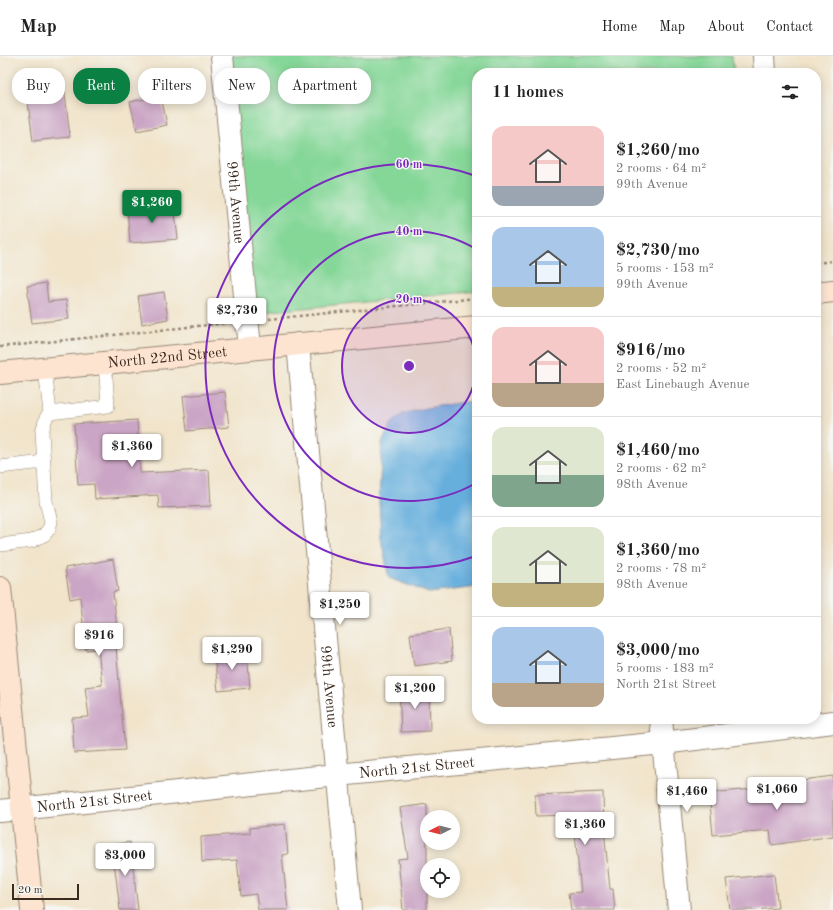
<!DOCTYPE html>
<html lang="en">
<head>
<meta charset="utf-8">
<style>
  body { margin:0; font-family:"Old Standard TT",serif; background:#f2f2f2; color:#222; height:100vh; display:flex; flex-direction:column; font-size:15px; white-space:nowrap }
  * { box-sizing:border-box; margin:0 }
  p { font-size:13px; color:#767676 }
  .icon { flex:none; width:22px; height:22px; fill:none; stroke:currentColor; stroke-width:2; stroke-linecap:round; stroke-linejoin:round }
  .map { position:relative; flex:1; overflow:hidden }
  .drawer { position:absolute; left:472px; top:12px; width:349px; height:656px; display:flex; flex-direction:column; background:#fff; border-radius:16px; box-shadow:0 2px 10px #0003 }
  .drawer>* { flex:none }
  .banner { position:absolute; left:12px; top:12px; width:380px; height:36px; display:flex; gap:8px }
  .needle { width:26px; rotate:264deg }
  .fabs { position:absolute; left:420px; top:754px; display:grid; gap:8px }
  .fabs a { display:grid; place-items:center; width:40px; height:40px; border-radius:50%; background:#fff; box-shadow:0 2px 10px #0003; font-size:20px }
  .scale { position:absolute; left:12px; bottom:10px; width:67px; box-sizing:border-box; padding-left:4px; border:2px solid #3b2a1e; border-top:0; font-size:11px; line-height:14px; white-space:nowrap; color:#3b2a1e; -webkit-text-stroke:3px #f6f6f2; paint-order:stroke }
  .price { position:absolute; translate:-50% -34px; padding:0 9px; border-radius:4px; background:#fff; color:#222; font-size:13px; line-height:26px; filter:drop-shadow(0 1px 2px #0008) }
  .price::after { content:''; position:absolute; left:50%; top:24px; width:12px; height:9px; margin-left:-6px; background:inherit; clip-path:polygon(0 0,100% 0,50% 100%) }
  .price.selected { background:#0b8043; color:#fff }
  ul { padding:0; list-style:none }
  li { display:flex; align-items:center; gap:12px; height:100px; padding:0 20px }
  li+li { border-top:1px solid #e0e0e0 }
  li span { display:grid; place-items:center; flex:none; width:112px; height:80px; border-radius:12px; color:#555 }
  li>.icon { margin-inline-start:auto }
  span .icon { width:48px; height:48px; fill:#fffc; stroke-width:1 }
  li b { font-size:17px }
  h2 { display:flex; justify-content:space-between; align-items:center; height:48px; padding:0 20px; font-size:17px }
  .pill { padding:0 14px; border-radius:16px; background:#fff; box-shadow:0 2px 10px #0003; font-size:14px; line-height:36px }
  .pill.selected { background:#0b8043; color:#fff }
  header { display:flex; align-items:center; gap:24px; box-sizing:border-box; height:56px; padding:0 20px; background:#fff; border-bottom:1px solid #e0e0e0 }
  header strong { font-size:19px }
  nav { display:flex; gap:22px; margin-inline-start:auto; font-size:14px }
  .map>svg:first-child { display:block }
</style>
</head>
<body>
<header>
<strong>Map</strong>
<nav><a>Home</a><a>Map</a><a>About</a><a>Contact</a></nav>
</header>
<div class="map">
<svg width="833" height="854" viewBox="0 0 833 854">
  <rect width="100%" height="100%" fill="#f6f6f2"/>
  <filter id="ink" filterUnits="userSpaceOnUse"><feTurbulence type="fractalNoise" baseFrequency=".025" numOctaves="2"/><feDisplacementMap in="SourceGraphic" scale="8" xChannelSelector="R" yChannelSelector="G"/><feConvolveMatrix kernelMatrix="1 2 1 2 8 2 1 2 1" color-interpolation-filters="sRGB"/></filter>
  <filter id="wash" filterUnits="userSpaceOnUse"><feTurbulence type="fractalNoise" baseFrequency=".012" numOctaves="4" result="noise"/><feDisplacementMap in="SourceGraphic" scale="16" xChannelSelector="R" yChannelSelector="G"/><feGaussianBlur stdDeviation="0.9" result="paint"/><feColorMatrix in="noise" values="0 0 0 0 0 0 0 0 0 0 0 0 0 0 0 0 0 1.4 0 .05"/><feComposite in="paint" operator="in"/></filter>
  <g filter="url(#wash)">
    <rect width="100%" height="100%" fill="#f1e4cb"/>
    <path fill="#85d798" stroke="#60805b" d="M 227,0 L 732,0 L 734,17 L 477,17 L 477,235 L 252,257 Z"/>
    <path fill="#66afdd" stroke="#506c7e" d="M 477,344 L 477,531 L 429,537 L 389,522 L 381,483 L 379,444 L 382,387 L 391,368 L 403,358 L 426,352 Z"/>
    <g id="blocks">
      <path fill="#cba5c5" d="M 63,20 L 70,81 L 33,85 L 25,24 Z
        M 161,40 L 167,69 L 137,75 L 130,46 Z
        M 174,149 L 178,183 L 130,187 L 127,153 Z
        M 46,227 L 48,246 L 66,244 L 69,263 L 32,267 L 27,230 Z
        M 164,236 L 168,263 L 142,268 L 138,240 Z
        M 225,336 L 229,371 L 187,375 L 183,340 Z
        M 137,364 L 140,417 L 209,414 L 211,450 L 159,452 L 158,439 L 95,443 L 94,428 L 78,429 L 74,368 Z
        M 113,503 L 118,535 L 113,536 L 119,591 L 116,591 L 125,694 L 74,697 L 72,662 L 89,661 L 85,631 L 102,629 L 98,593 L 86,594 L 80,541 L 70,543 L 65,512 Z
        M 449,573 L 452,605 L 414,610 L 410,578 Z
        M 247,595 L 250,632 L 218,635 L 214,598 Z
        M 429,632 L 430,675 L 401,676 L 399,633 Z
        M 833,720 L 833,780 L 772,789 L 770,774 L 713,779 L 709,737 L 764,732 L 764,729 Z
        M 603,736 L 604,774 L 610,833 L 613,833 L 615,854 L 571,854 L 569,837 L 581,836 L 573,759 L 536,760 L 535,739 Z
        M 427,748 L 427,854 L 403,854 L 398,803 L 408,802 L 400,752 Z
        M 285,768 L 288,798 L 282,799 L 288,854 L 258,854 L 256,838 L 241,840 L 237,804 L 202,806 L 201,781 L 250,777 L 250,772 Z
        M 130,786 L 138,854 L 120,854 L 112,789 Z
        M 774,818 L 778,852 L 754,854 L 730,854 L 726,823 Z"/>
    </g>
  </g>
  <g filter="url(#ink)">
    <use href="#blocks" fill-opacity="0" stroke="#968774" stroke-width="1"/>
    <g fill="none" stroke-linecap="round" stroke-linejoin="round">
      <defs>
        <path id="lane" d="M 45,313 L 50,357
          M 0,411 L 44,406
          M 0,489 L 32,485 L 44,479 L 49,473 L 51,466 L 46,445 L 42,376 L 46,362 L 50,357 L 108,350 L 105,307"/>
        <g id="street">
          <path id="s1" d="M 222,0 L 250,292"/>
          <path d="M 764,0 L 765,17"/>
          <path id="s2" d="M 298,288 L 350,854"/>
          <path d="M 661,663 L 679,854"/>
          <path id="s3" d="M 0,755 L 337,719 L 663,687 L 833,666"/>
        </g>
        <g id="secondary">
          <path d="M 816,237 L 833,235"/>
          <path id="s4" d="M 0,317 L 477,271"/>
          <path d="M 0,532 L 32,854"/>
        </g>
      </defs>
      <use href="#lane" stroke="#968774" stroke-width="14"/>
      <use href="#street" stroke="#968774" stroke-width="24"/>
      <use href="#secondary" stroke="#968774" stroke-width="24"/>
      <path stroke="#968774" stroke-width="2.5" stroke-dasharray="3 3" stroke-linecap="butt" d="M 816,207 L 833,205
        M 269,263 L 477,242
        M 0,291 L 226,267"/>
      <use href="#lane" stroke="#fff" stroke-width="13"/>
      <use href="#street" stroke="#fff" stroke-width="22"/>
      <use href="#secondary" stroke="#fde4d1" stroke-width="22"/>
    </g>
  </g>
  <circle cx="409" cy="310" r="67" fill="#7b2cbf" fill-opacity=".12"/>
  <g fill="none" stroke="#7b2cbf" stroke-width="2">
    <circle cx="409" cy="310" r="67"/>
    <path d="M476 427A135 135 0 1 1 476 193"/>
    <path d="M476 500A202 202 0 1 1 476 120"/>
  </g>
  <g text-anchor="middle" stroke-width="3" stroke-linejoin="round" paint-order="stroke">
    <g font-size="15" fill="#3b2a1e" stroke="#f6f6f2">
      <text dy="5" stroke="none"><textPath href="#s1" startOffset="147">99th Avenue</textPath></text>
      <text dy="5" stroke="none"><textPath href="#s4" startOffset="168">North 22nd Street</textPath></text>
      <text dy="5" stroke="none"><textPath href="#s2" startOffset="344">99th Avenue</textPath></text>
      <text dy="5" stroke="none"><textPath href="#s3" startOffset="419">North 21st Street</textPath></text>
      <text dy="5" stroke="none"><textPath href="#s3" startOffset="95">North 21st Street</textPath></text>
    </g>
  </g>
  <circle cx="409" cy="310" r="6" fill="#7b2cbf" stroke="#f6f6f2" stroke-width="2"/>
  <g font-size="12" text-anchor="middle" font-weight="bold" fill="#7b2cbf" stroke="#f6f6f2" stroke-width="3" stroke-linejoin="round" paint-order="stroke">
    <text x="409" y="112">60 m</text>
    <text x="409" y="179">40 m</text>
    <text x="409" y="247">20 m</text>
  </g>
</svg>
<div class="fabs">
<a><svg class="needle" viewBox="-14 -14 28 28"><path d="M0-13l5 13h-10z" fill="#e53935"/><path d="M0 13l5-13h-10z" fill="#767676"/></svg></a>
<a><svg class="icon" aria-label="locate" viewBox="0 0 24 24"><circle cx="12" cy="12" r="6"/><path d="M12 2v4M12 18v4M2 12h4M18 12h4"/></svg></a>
</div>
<div class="scale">20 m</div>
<b class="price selected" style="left:152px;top:168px">$1,260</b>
<b class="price" style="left:237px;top:276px">$2,730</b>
<b class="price" style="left:132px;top:412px">$1,360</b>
<b class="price" style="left:340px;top:570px">$1,250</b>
<b class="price" style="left:99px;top:601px">$916</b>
<b class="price" style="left:232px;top:615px">$1,290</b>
<b class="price" style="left:415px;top:654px">$1,200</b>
<b class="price" style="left:777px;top:755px">$1,060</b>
<b class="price" style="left:687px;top:757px">$1,460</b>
<b class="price" style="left:585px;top:790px">$1,360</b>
<b class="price" style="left:125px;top:821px">$3,000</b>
<div class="banner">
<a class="pill">Buy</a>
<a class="pill selected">Rent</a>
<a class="pill">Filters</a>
<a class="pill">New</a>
<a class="pill">Apartment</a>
</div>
<section class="drawer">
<h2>11 homes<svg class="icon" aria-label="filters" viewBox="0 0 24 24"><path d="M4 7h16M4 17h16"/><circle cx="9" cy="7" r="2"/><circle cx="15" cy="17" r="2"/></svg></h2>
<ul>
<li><span style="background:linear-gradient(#f6c9c9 75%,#9aa5b1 0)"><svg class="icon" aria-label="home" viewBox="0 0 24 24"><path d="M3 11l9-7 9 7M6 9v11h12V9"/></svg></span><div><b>$1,260/mo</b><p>2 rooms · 64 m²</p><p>99th Avenue</p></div></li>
<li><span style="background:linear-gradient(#a9c7e8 75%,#c2b280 0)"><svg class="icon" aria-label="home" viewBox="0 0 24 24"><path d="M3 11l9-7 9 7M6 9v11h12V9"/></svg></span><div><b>$2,730/mo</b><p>5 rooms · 153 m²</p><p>99th Avenue</p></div></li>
<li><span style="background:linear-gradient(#f6c9c9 70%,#b9a48a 0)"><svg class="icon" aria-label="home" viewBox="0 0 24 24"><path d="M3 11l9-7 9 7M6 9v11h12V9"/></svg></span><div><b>$916/mo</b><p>2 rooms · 52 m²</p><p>East Linebaugh Avenue</p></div></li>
<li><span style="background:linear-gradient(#dfe7d0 60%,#7fa58c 0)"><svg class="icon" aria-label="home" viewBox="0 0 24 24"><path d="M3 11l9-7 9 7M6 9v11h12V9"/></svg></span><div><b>$1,460/mo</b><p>2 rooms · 62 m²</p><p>98th Avenue</p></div></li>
<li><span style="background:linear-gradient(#dfe7d0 70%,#c2b280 0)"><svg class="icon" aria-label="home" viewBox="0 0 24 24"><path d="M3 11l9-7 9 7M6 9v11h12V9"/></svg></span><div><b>$1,360/mo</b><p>2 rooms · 78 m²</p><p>98th Avenue</p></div></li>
<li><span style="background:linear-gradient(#a9c7e8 70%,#b9a48a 0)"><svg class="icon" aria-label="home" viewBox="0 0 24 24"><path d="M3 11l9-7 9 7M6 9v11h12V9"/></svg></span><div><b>$3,000/mo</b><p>5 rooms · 183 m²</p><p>North 21st Street</p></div></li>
</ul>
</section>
</div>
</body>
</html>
